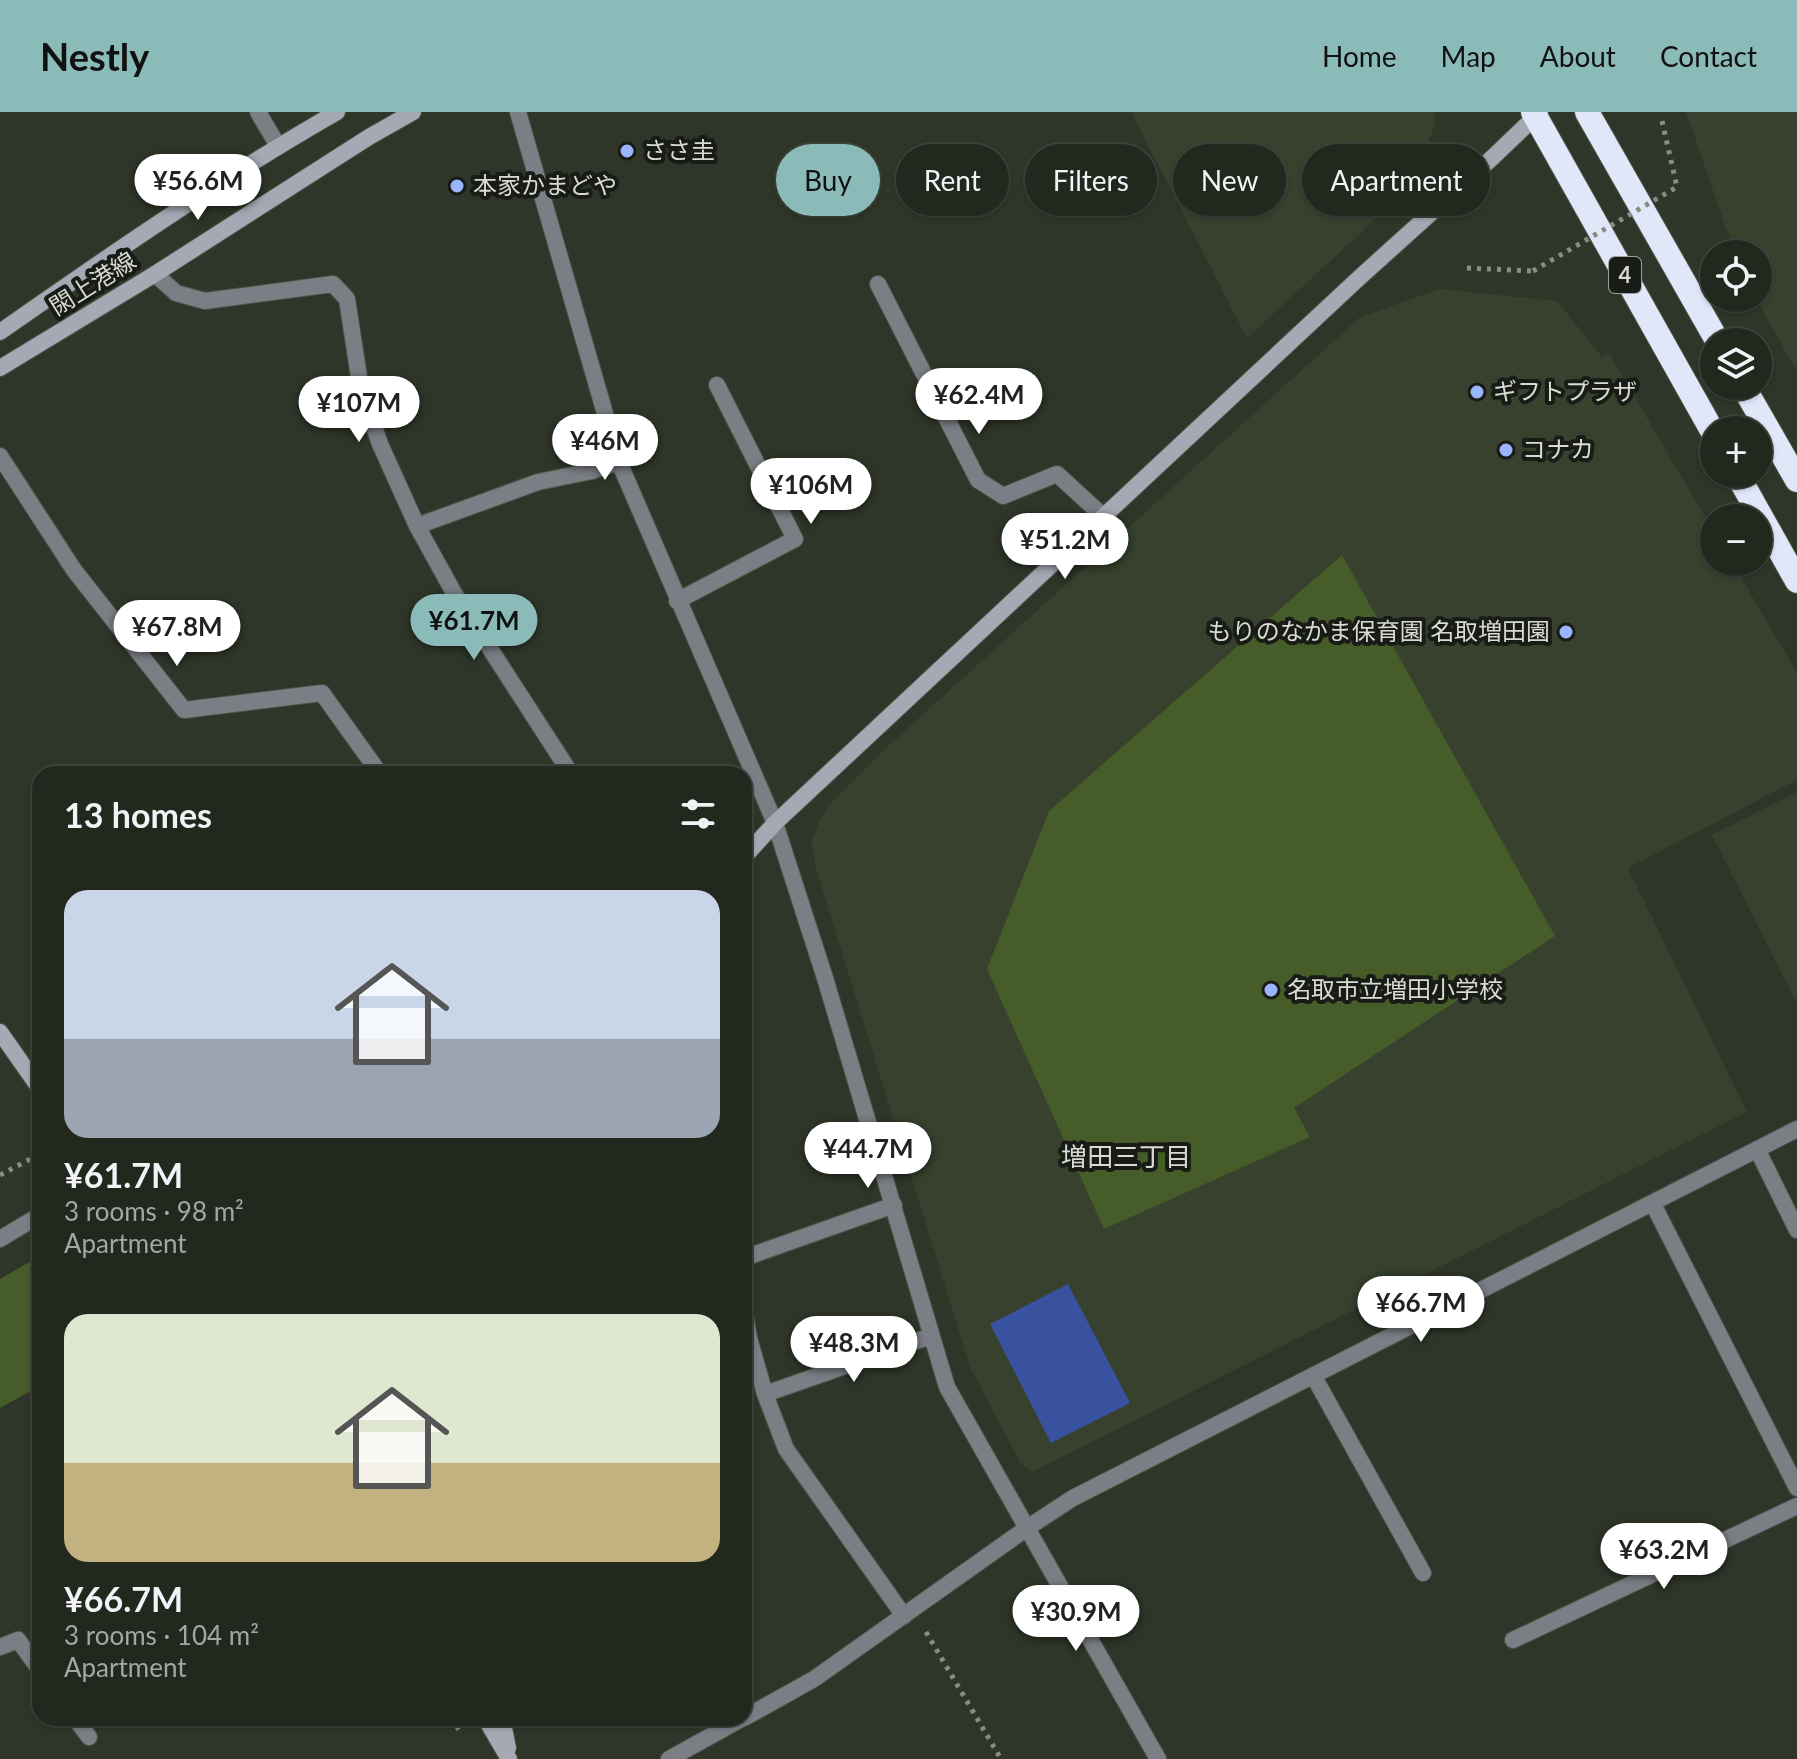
<!DOCTYPE html>
<html lang="en">
<head>
<meta charset="utf-8">
<style>
  body { margin:0; font-family:Lato,"Noto Sans JP",sans-serif; background:#2f342c; color:#f1f3f6; height:100vh; display:flex; flex-direction:column; font-size:30px; white-space:nowrap }
  * { box-sizing:border-box; margin:0 }
  p { font-size:26px; color:#a3a6a4 }
  .icon { flex:none; width:44px; height:44px; fill:none; stroke:currentColor; stroke-width:2; stroke-linecap:round; stroke-linejoin:round }
  .map { position:relative; flex:1; overflow:hidden }
  .panel { position:absolute; left:32px; top:654px; width:720px; height:960px; display:flex; flex-direction:column; background:#23281f; border-radius:24px; box-shadow:0 2px 6px #0004,0 0 0 2px #40443d }
  .panel>* { flex:none }
  .top-card { position:absolute; left:776px; top:32px; width:760px; height:72px; display:flex; gap:16px }
  .buttons { position:absolute; left:1700px; top:128px; display:grid; gap:16px }
  .buttons a { display:grid; place-items:center; width:72px; height:72px; border-radius:50%; background:#23281f; box-shadow:0 2px 6px #0004,0 0 0 2px #40443d; font-size:40px }
  .price { position:absolute; translate:-50% -68px; padding:0 18px; border-radius:28px; background:#fff; color:#222; font-size:26px; line-height:52px; filter:drop-shadow(0 2px 4px #0008) }
  .price::after { content:''; position:absolute; left:50%; top:48px; width:24px; height:18px; margin-left:-12px; background:inherit; clip-path:polygon(0 0,100% 0,50% 100%) }
  .price.active { background:#8bbbb9; color:#111 }
  ul { padding:0; list-style:none }
  li { display:grid; align-content:center; gap:16px; height:424px; padding:0 32px }
  li span { display:grid; place-items:center; height:248px; border-radius:24px; color:#555 }
  li>.icon { margin-inline-start:auto }
  span .icon { width:144px; height:144px; fill:#fffc; stroke-width:1 }
  li b { font-size:34px }
  h2 { display:flex; justify-content:space-between; align-items:center; height:96px; padding:0 32px; font-size:34px }
  .chip { padding:0 28px; border-radius:36px; background:#23281f; box-shadow:0 2px 6px #0004,0 0 0 2px #40443d; font-size:28px; line-height:72px }
  .chip.active { background:#8bbbb9; color:#111 }
  header { display:flex; align-items:center; gap:48px; box-sizing:border-box; height:112px; padding:0 40px; background:#8bbbb9; color:#111 }
  header strong { font-size:38px }
  nav { display:flex; gap:44px; margin-inline-start:auto; font-size:28px }
  .map>svg:first-child { display:block }
</style>
</head>
<body>
<header>
<strong>Nestly</strong>
<nav><a>Home</a><a>Map</a><a>About</a><a>Contact</a></nav>
</header>
<div class="map">
<svg width="1797" height="1647" viewBox="0 0 1797 1647">
  <rect width="100%" height="100%" fill="#2f3629"/>
  <path fill="#37412e" d="M 1131,0 L 1436,0 L 1432,21 L 1412,63 L 1364,118 L 1247,226 Z
    M 1686,0 L 1797,0 L 1797,260 L 1756,186 L 1758,186 L 1758,142 L 1735,142 Z
    M 1439,177 L 1557,189 L 1602,245 L 1609,241 L 1714,420 L 1714,450 L 1732,450 L 1797,561 L 1797,668 L 1628,756 L 1747,1000 L 1032,1360 L 1021,1352 L 970,1255 L 815,753 L 812,729 L 818,712 L 828,694 L 886,636 L 1359,206 Z
    M 1797,680 L 1797,892 L 1712,723 Z"/>
  <path fill="#465d2a" d="M 1342,443 L 1555,824 L 1294,996 L 1310,1025 L 1104,1117 L 987,857 L 1049,699 Z
    M 40,1144 L 40,1274 L 0,1296 L 0,1167 Z"/>
  <path fill="#3952a0" d="M 1068,1172 L 1130,1291 L 1051,1331 L 990,1212 Z"/>
  <g fill="none" stroke-linecap="round" stroke-linejoin="round">
    <defs>
      <path id="street" d="M 258,0 L 278,34
        M 518,0 L 619,350 L 775,711 L 825,866 L 947,1275 L 1158,1647
        M 155,162 L 176,181 L 205,189 L 333,172 L 347,187 L 361,278 L 380,332 L 417,414 L 538,370 L 592,359 L 619,350
        M 878,172 L 978,368 L 1003,384 L 1057,362 L 1104,405
        M 0,344 L 74,458 L 184,598 L 322,581 L 380,662
        M 417,414 L 454,481 L 571,662
        M 677,489 L 795,427 L 717,273
        M 1757,1037 L 1797,1118
        M 1653,1092 L 1797,1376
        M 0,1127 L 40,1103
        M 744,1146 L 894,1093
        M 744,1196 L 749,1226 L 765,1282 L 786,1337 L 904,1504
        M 1314,1265 L 1423,1461
        M 765,1282 L 931,1224
        M 1513,1528 L 1797,1394
        M 0,1535 L 18,1528 L 40,1558
        M 75,1606 L 89,1625
        M 744,1606 L 814,1567 L 1027,1416 L 1073,1386 L 1797,1017
        M 669,1647 L 743,1606"/>
      <path id="secondary" d="M 0,220 C 110,143 220,67 337,0
        M 0,256 L 155,162 L 369,25 L 413,0
        M 744,745 L 775,711 L 1359,166 L 1492,46 L 1540,0
        M 0,920 L 40,977
        M 485,1606 L 509,1647
        M 502,1606 L 508,1636"/>
      <path id="highway" d="M 1533,0 L 1714,322
        M 1587,0 L 1718,230
        M 1743,274 L 1797,368
        M 1737,362 L 1797,469"/>
    </defs>
    <use href="#street" stroke="#4d5447" stroke-width="18"/>
    <use href="#secondary" stroke="#4d5447" stroke-width="18"/>
    <use href="#highway" stroke="#4d5447" stroke-width="26"/>
    <path stroke="#888d82" stroke-width="5" stroke-dasharray="4 6" stroke-linecap="butt" d="M 1662,9 L 1677,75
      M 1467,156 L 1533,159
      M 0,1063 L 40,1042
      M 926,1520 L 1001,1647
      M 451,1606 L 462,1622"/>
    <use href="#street" stroke="#7b7e85" stroke-width="16"/>
    <use href="#secondary" stroke="#a4a9b4" stroke-width="16"/>
    <use href="#highway" stroke="#dfe7f8" stroke-width="24"/>
    <path stroke="#888d82" stroke-width="5" stroke-dasharray="4 6" stroke-linecap="butt" d="M 1533,159 L 1677,75"/>
  </g>
  <g fill="#99b5fd" stroke="#191c16" stroke-width="3">
    <circle cx="627" cy="39" r="8"/>
    <circle cx="457" cy="74" r="8"/>
    <circle cx="1477" cy="280" r="8"/>
    <circle cx="1506" cy="338" r="8"/>
    <circle cx="1566" cy="520" r="8"/>
    <circle cx="1271" cy="878" r="8"/>
  </g>
  <g text-anchor="middle" stroke-width="8" stroke-linejoin="round" paint-order="stroke">
    <rect fill="#191c16" stroke="#9ea29a" stroke-width="2" x="1609" y="145" width="32" height="36" rx="6"/>
    <g font-size="22" font-weight="bold" fill="#d7dbd2">
      <text x="1625" y="171">4</text>
    </g>
    <g font-size="24" fill="#d7dbd2" stroke="#191c16" text-anchor="start">
      <text x="643" y="47">ささ圭</text>
      <text x="473" y="82">本家かまどや</text>
      <text x="1493" y="288">ギフトプラザ</text>
      <text x="1522" y="346">コナカ</text>
      <text x="1550" y="528" text-anchor="end">もりのなかま保育園 名取増田園</text>
      <text x="1287" y="886">名取市立増田小学校</text>
    </g>
    <g font-size="24" fill="#d7dbd2" stroke="#191c16">
      <text transform="translate(93 172) rotate(-32)" y="8">閖上港線</text>
    </g>
    <g font-size="26" fill="#d7dbd2" stroke="#191c16">
      <text x="1126" y="1054">増田三丁目</text>
    </g>
  </g>
</svg>
<div class="buttons">
<a><svg class="icon" aria-label="locate" viewBox="0 0 24 24"><circle cx="12" cy="12" r="6"/><path d="M12 2v4M12 18v4M2 12h4M18 12h4"/></svg></a>
<a><svg class="icon" aria-label="layers" viewBox="0 0 24 24"><path d="M12 4l9 5-9 5-9-5zM3 14l9 5 9-5"/></svg></a>
<a>+</a>
<a>−</a>
</div>
<b class="price" style="left:198px;top:110px">¥56.6M</b>
<b class="price" style="left:979px;top:324px">¥62.4M</b>
<b class="price" style="left:359px;top:332px">¥107M</b>
<b class="price" style="left:605px;top:370px">¥46M</b>
<b class="price" style="left:811px;top:414px">¥106M</b>
<b class="price" style="left:1065px;top:469px">¥51.2M</b>
<b class="price active" style="left:474px;top:550px">¥61.7M</b>
<b class="price" style="left:177px;top:556px">¥67.8M</b>
<b class="price" style="left:868px;top:1078px">¥44.7M</b>
<b class="price" style="left:1421px;top:1232px">¥66.7M</b>
<b class="price" style="left:854px;top:1272px">¥48.3M</b>
<b class="price" style="left:1664px;top:1479px">¥63.2M</b>
<b class="price" style="left:1076px;top:1541px">¥30.9M</b>
<div class="top-card">
<a class="chip active">Buy</a>
<a class="chip">Rent</a>
<a class="chip">Filters</a>
<a class="chip">New</a>
<a class="chip">Apartment</a>
</div>
<section class="panel">
<h2>13 homes<svg class="icon" aria-label="filters" viewBox="0 0 24 24"><path d="M4 7h16M4 17h16"/><circle cx="9" cy="7" r="2"/><circle cx="15" cy="17" r="2"/></svg></h2>
<ul>
<li><span style="background:linear-gradient(#c9d6e8 60%,#9aa5b1 0)"><svg class="icon" aria-label="home" viewBox="0 0 24 24"><path d="M3 11l9-7 9 7M6 9v11h12V9"/></svg></span><div><b>¥61.7M</b><p>3 rooms · 98 m²</p><p>Apartment</p></div></li>
<li><span style="background:linear-gradient(#dfe7d0 60%,#c2b280 0)"><svg class="icon" aria-label="home" viewBox="0 0 24 24"><path d="M3 11l9-7 9 7M6 9v11h12V9"/></svg></span><div><b>¥66.7M</b><p>3 rooms · 104 m²</p><p>Apartment</p></div></li>
</ul>
</section>
</div>
</body>
</html>
